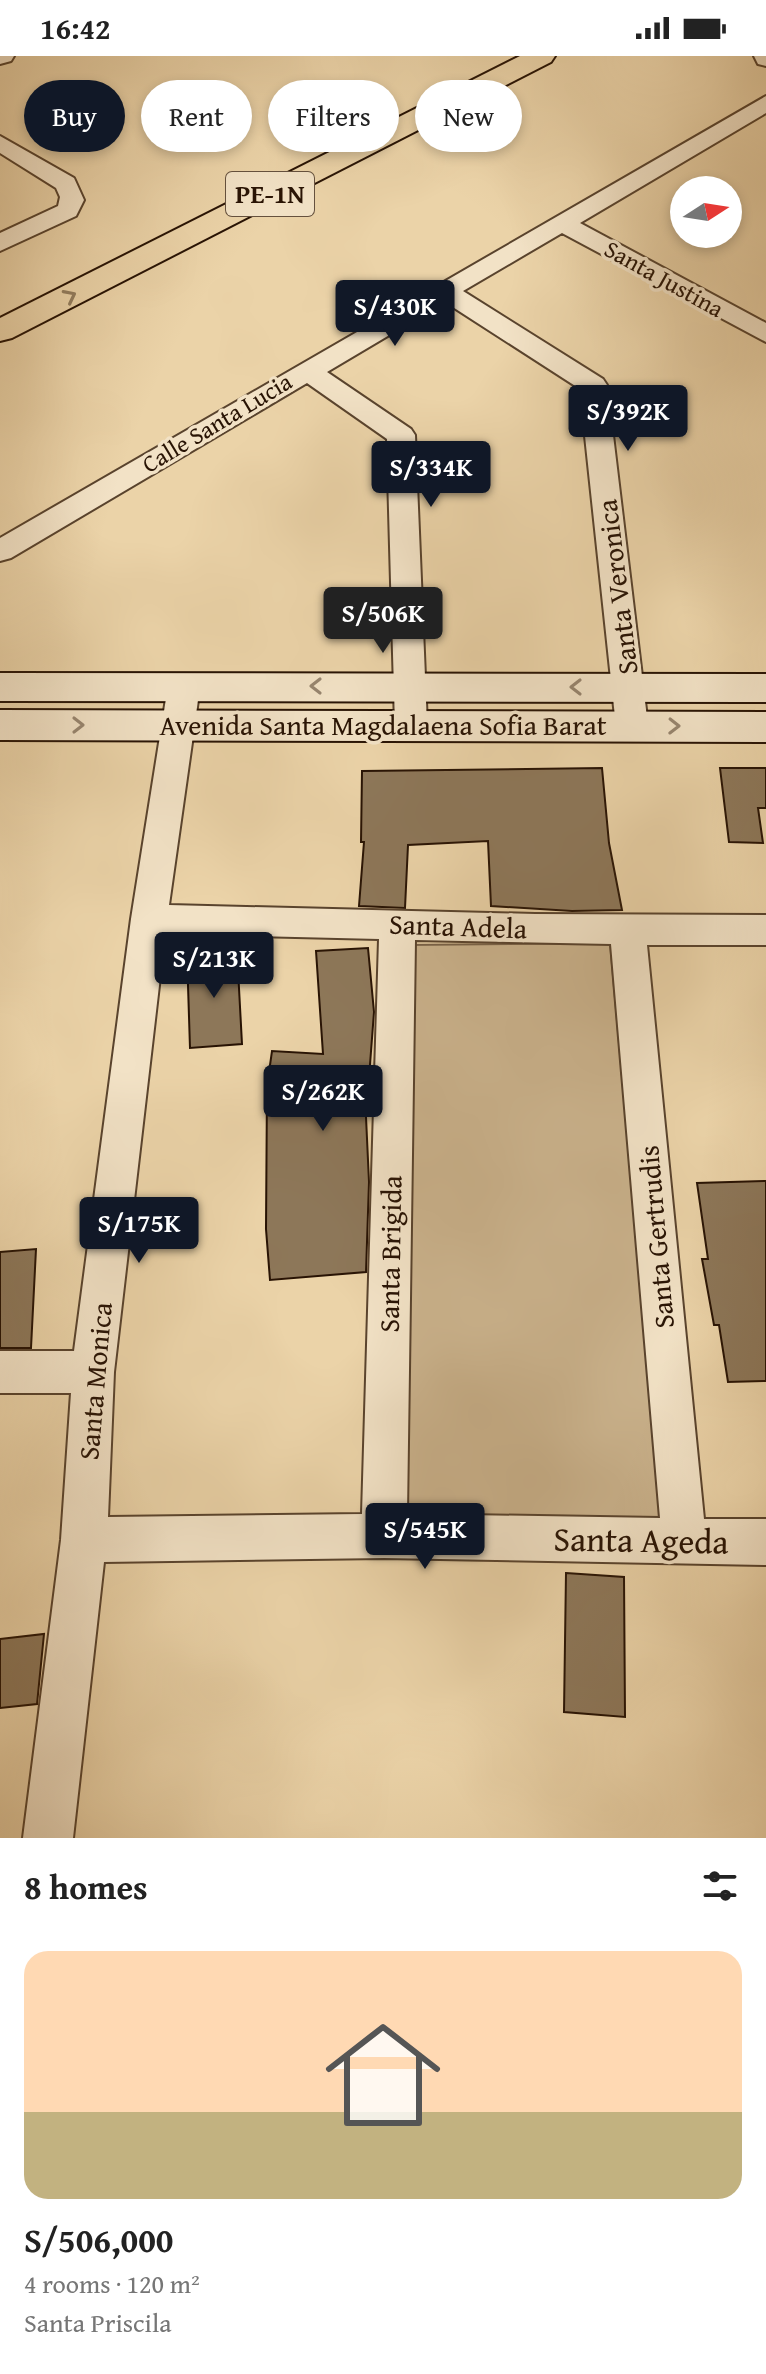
<!DOCTYPE html>
<html lang="en">
<head>
<meta charset="utf-8">
<style>
  body { margin:0; font-family:"Gentium Book Plus",serif; background:#f2f2f2; color:#222; height:100vh; display:flex; flex-direction:column; font-size:30px; white-space:nowrap }
  * { box-sizing:border-box; margin:0 }
  p { font-size:26px; color:#767676 }
  .icon { flex:none; width:44px; height:44px; fill:none; stroke:currentColor; stroke-width:2; stroke-linecap:round; stroke-linejoin:round }
  .map { position:relative; height:1782px; overflow:hidden }
  .side { display:flex; flex-direction:column; background:#fff; flex:1 }
  .side>* { flex:none }
  .guide { position:absolute; left:24px; top:24px; width:718px; height:72px; display:flex; gap:16px }
  .needle { width:52px; rotate:78deg }
  .fabs { position:absolute; left:670px; top:120px; display:grid; gap:16px }
  .fabs a { display:grid; place-items:center; width:72px; height:72px; border-radius:50%; background:#fff; box-shadow:0 4px 12px #0003; font-size:40px }
  .price { position:absolute; translate:-50% -68px; padding:0 18px; border-radius:8px; background:#111827; color:#fff; font-size:26px; line-height:52px; filter:drop-shadow(0 2px 4px #0008) }
  .price::after { content:''; position:absolute; left:50%; top:48px; width:24px; height:18px; margin-left:-12px; background:inherit; clip-path:polygon(0 0,100% 0,50% 100%) }
  .price.on { background:#222; color:#fff }
  ul { padding:0; list-style:none }
  li { display:grid; align-content:center; gap:16px; height:424px; padding:0 24px }
  li+li { border-top:2px solid #e0e0e0 }
  li span { display:grid; place-items:center; height:248px; border-radius:24px; color:#555 }
  li>.icon { margin-inline-start:auto }
  span .icon { width:144px; height:144px; fill:#fffc; stroke-width:1 }
  li b { font-size:34px }
  h2 { display:flex; justify-content:space-between; align-items:center; height:96px; padding:0 24px; font-size:34px }
  .chip { padding:0 28px; border-radius:36px; background:#fff; box-shadow:0 4px 12px #0003; font-size:28px; line-height:72px }
  .chip.on { background:#111827; color:#fff }
  .status { display:flex; justify-content:space-between; align-items:center; height:56px; padding:0 40px; background:#fff; direction:ltr }
  .status svg { height:22px; fill:currentColor }
  .map>svg:first-child { display:block }
</style>
</head>
<body>
<div class="status"><b>16:42</b><svg viewBox="0 0 49 12"><path d="M0 12V9h3v3zM5 12V6h3v6zM10 12V3h3v9zM15 12V0h3v12zM26 1h20v11H26zM47 4h2v5h-2z"/></svg></div>
<div class="map">
<svg width="766" height="1782" viewBox="0 0 766 1782">
  <rect width="100%" height="100%" fill="#ebd3a8"/>
  <filter id="stains"><feTurbulence type="fractalNoise" baseFrequency=".0025" numOctaves="4"/><feColorMatrix values="0 0 0 0 .2 0 0 0 0 .09 0 0 0 0 .02 0 0 0 .5 -.17"/></filter>
  <radialGradient id="worn" r=".72"><stop offset=".6" stop-color="#630" stop-opacity="0"/><stop offset="1" stop-color="#630" stop-opacity=".3"/></radialGradient>
  <path fill="#cab28c" stroke="#796248" stroke-width="2" d="M 610,887 L 662,1466 L 400,1458 L 403,889 Z"/>
  <path fill="#8d7759" stroke="#281304" stroke-width="2" d="M 602,712 L 609,787 L 622,854 L 572,855 L 491,850 L 488,785 L 408,789 L 405,852 L 359,850 L 364,786 L 361,786 L 362,715 Z
    M 720,712 L 766,712 L 766,752 L 758,752 L 763,787 L 729,786 Z
    M 368,892 L 374,956 L 366,1061 L 369,1126 L 366,1216 L 270,1224 L 266,1173 L 267,1030 L 272,995 L 323,998 L 316,895 Z
    M 237,895 L 242,988 L 190,992 L 187,898 Z
    M 766,1125 L 766,1325 L 728,1326 L 719,1269 L 714,1269 L 702,1203 L 708,1203 L 697,1127 Z
    M 36,1193 L 31,1292 L 0,1292 L 0,1196 Z
    M 566,1517 L 624,1521 L 625,1661 L 564,1656 Z
    M 44,1578 L 37,1648 L 0,1652 L 0,1583 Z"/>
  <g fill="none" stroke-linecap="round" stroke-linejoin="round">
    <defs>
      <path id="street" d="M 0,0 L 14,0 L 11,5 L 0,8 Z
        M 754,0 L 766,0 L 766,10 L 758,8 Z
        M 766,40 L 766,57 L 580,167 L 766,267 L 766,286 L 562,177 L 463,235 L 603,323 L 607,329 L 648,670 L 644,679 L 632,682 L 620,679 L 616,670 L 580,333 L 445,246 L 327,316 L 411,373 L 415,379 L 427,669 L 423,678 L 411,681 L 399,678 L 395,669 L 387,383 L 307,327 L 11,502 L 0,505 L 0,482 Z
        M 0,80 L 74,122 L 84,144 L 76,160 L 0,195 L 0,177 L 58,150 L 60,141 L 56,132 L 0,97 Z
        M 184,618 L 195,622 L 200,630 L 169,849 L 535,858 L 766,859 L 766,889 L 647,889 L 704,1463 L 766,1463 L 766,1509 L 384,1502 L 104,1506 L 73,1782 L 23,1782 L 61,1484 L 71,1337 L 0,1337 L 0,1295 L 74,1295 L 131,863 L 168,630 L 173,622 ZM 165,878 L 379,883 L 362,1458 L 108,1461 L 114,1316 ZM 415,884 L 611,888 L 660,1462 L 407,1458 Z"/>
      <path id="secondary" d="M 0,617 L 766,618 L 766,646 L 0,645 Z
        M 0,654 L 766,656 L 766,686 L 0,684 Z"/>
      <path id="highway" d="M 520,0 L 555,0 L 551,6 L 12,282 L 0,285 L 0,262 Z"/>
    </defs>
    <use href="#street" stroke="#59432d" stroke-width="4"/>
    <use href="#secondary" stroke="#281304" stroke-width="4"/>
    <use href="#highway" stroke="#281304" stroke-width="4"/>
    <use href="#street" fill="#f2e2c6" fill-rule="evenodd"/>
    <use href="#secondary" fill="#f2e2c6" fill-rule="evenodd"/>
    <use href="#highway" fill="#ebd3a8" fill-rule="evenodd"/>
  </g>
  <defs><path id="oneway-chevron" d="M-2-3.5L2.5 0L-2 3.5" fill="none" stroke-width="1.6" stroke-linecap="round" stroke-linejoin="round" transform="scale(2)"/></defs>
  <use stroke="#937d5e" href="#oneway-chevron" transform="translate(70 240) rotate(-27)"/>
  <g stroke="#97856f">
    <use href="#oneway-chevron" transform="translate(316 630) rotate(180)"/>
    <use href="#oneway-chevron" transform="translate(576 631) rotate(-180)"/>
    <use href="#oneway-chevron" transform="translate(78 669)"/>
    <use href="#oneway-chevron" transform="translate(674 670) rotate(1)"/>
  </g>
  <g text-anchor="middle" stroke-width="7" stroke-linejoin="round" paint-order="stroke">
    <g font-size="24" fill="#281304" stroke="#f2e2c6">
      <text transform="translate(664 223) rotate(29)" y="8">Santa Justina</text>
      <text transform="translate(217 367) rotate(-31)" y="8">Calle Santa Lucia</text>
    </g>
    <rect fill="#f2e2c6" stroke="#65513e" stroke-width="2" x="226" y="116" width="88" height="44" rx="6"/>
    <g font-size="26" font-weight="bold" fill="#281304">
      <text x="270" y="147">PE-1N</text>
    </g>
    <g font-size="28" fill="#281304" stroke="#f2e2c6">
      <text transform="translate(617 531) rotate(-97)" y="10">Santa Veronica</text>
      <text x="383" y="679">Avenida Santa Magdalaena Sofia Barat</text>
      <text transform="translate(458 870) rotate(2)" y="10">Santa Adela</text>
      <text transform="translate(656 1181) rotate(-95)" y="10">Santa Gertrudis</text>
      <text transform="translate(390 1198) rotate(-89)" y="10">Santa Brigida</text>
      <text transform="translate(95 1325) rotate(-85)" y="10">Santa Monica</text>
    </g>
    <g font-size="34" fill="#281304" stroke="#f2e2c6">
      <text transform="translate(641 1484) rotate(1)" y="12">Santa Ageda</text>
    </g>
  </g>
  <rect width="100%" height="100%" filter="url(#stains)"/>
  <rect width="100%" height="100%" fill="url(#worn)"/>
</svg>
<div class="fabs">
<a><svg class="needle" viewBox="-14 -14 28 28"><path d="M0-13l5 13h-10z" fill="#e53935"/><path d="M0 13l5-13h-10z" fill="#767676"/></svg></a>
</div>
<b class="price" style="left:395px;top:292px">S/430K</b>
<b class="price" style="left:628px;top:397px">S/392K</b>
<b class="price" style="left:431px;top:453px">S/334K</b>
<b class="price on" style="left:383px;top:599px">S/506K</b>
<b class="price" style="left:214px;top:944px">S/213K</b>
<b class="price" style="left:323px;top:1077px">S/262K</b>
<b class="price" style="left:139px;top:1209px">S/175K</b>
<b class="price" style="left:425px;top:1515px">S/545K</b>
<div class="guide">
<a class="chip on">Buy</a>
<a class="chip">Rent</a>
<a class="chip">Filters</a>
<a class="chip">New</a>
</div>
</div>
<section class="side">
<h2>8 homes<svg class="icon" aria-label="filters" viewBox="0 0 24 24"><path d="M4 7h16M4 17h16"/><circle cx="9" cy="7" r="2"/><circle cx="15" cy="17" r="2"/></svg></h2>
<ul>
<li><span style="background:linear-gradient(#ffd9b3 65%,#c2b280 0)"><svg class="icon" aria-label="home" viewBox="0 0 24 24"><path d="M3 11l9-7 9 7M6 9v11h12V9"/></svg></span><div><b>S/506,000</b><p>4 rooms · 120 m²</p><p>Santa Priscila</p></div></li>
</ul>
</section>
</body>
</html>
